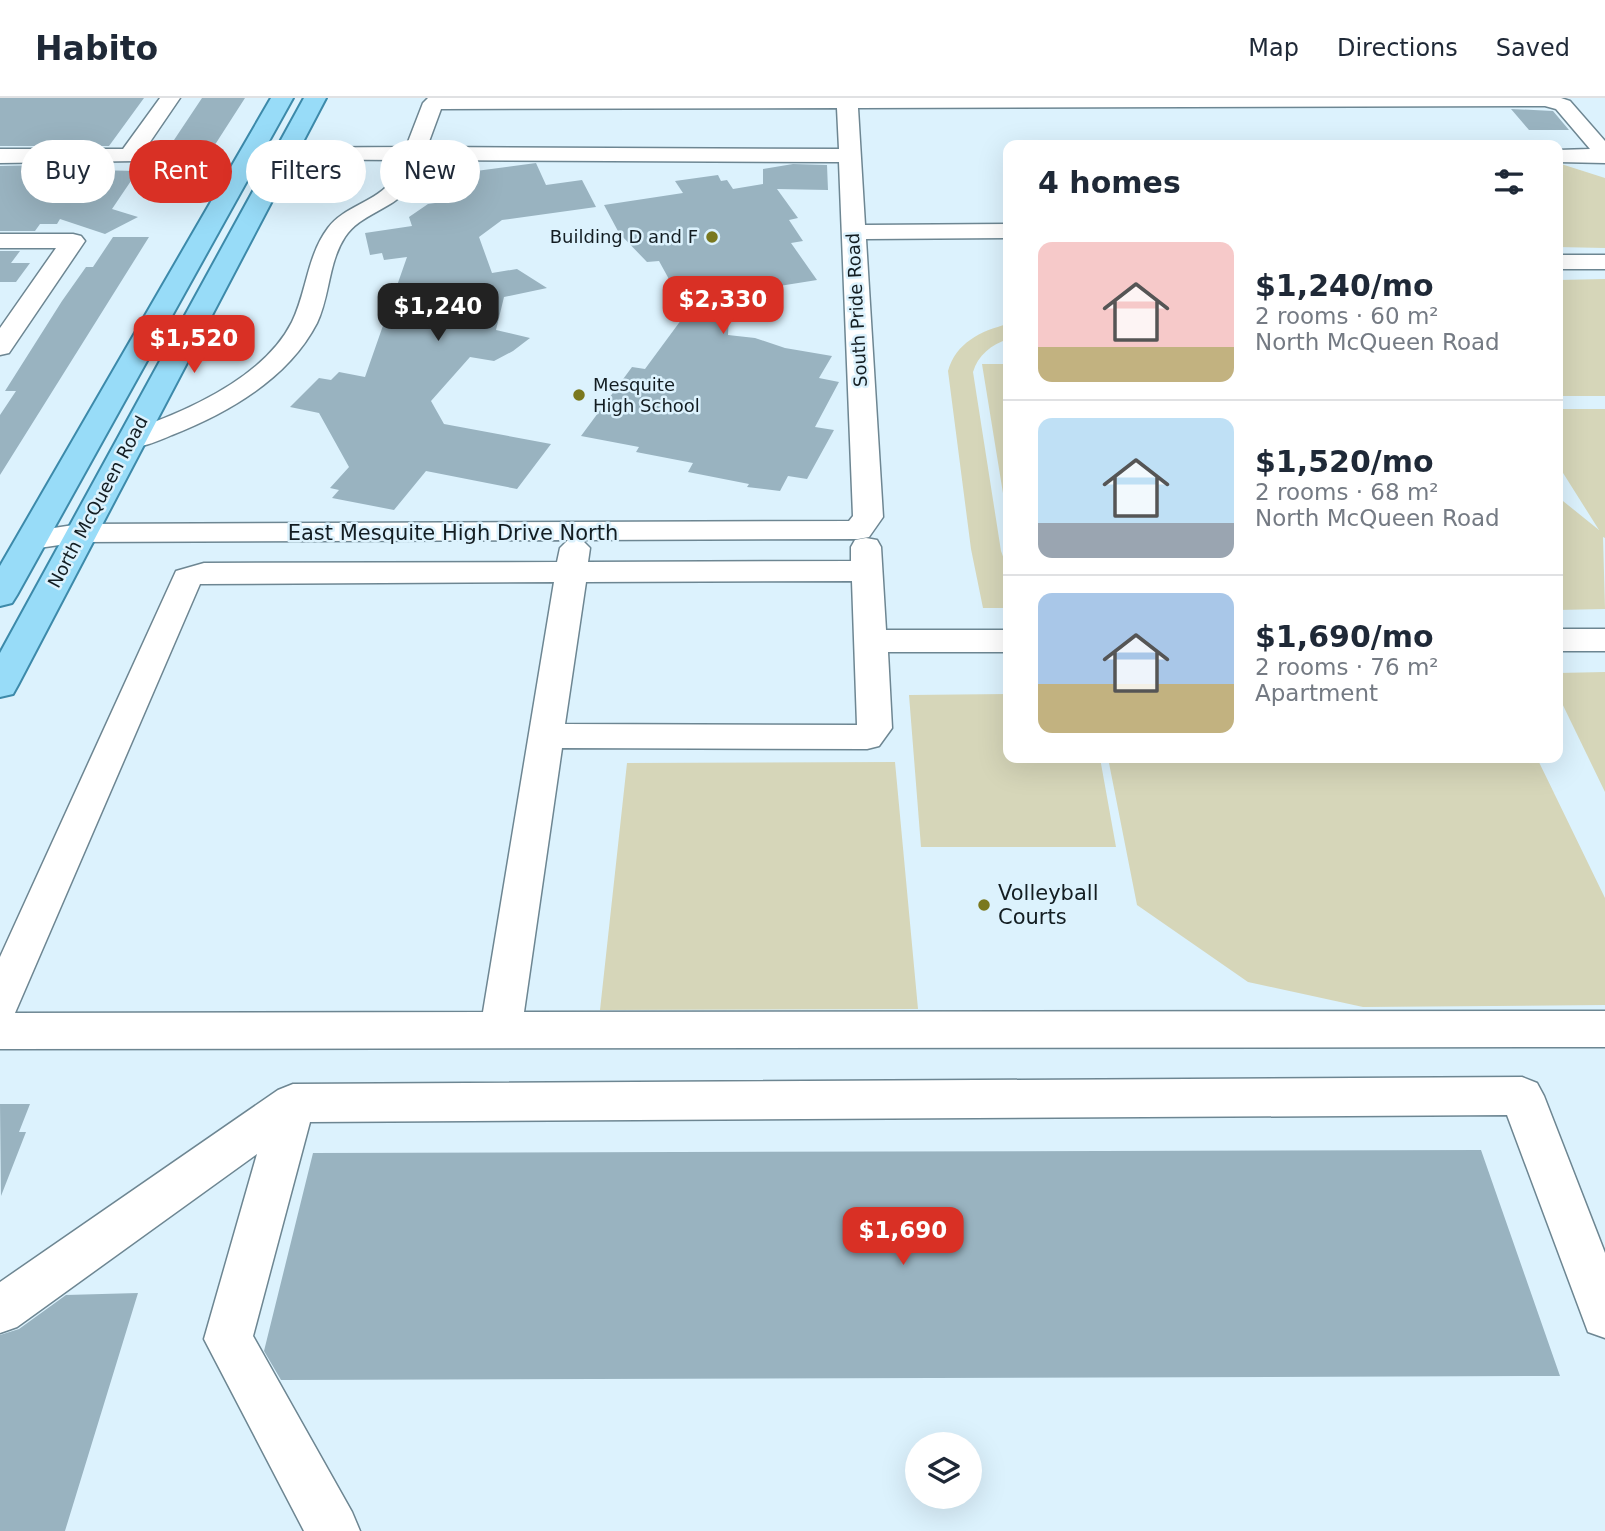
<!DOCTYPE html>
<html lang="en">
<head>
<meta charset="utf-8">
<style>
  body { margin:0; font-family:"DejaVu Sans",sans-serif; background:#f6f6f7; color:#1f2937; height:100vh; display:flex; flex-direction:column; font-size:26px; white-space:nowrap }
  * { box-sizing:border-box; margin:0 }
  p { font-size:23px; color:#747a83 }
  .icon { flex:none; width:38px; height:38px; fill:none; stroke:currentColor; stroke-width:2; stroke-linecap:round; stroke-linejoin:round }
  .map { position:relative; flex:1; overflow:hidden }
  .drawer { position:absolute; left:1003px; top:42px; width:560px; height:623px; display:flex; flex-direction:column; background:#fff; border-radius:14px; box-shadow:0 7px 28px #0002 }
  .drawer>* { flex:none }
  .banner { position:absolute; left:21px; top:42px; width:665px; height:63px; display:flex; gap:14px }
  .fabs { position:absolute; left:905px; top:1334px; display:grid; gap:14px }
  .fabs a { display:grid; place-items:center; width:77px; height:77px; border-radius:50%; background:#fff; box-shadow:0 7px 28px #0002; font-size:35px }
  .price { position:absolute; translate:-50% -60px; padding:0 16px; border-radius:14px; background:#d93025; color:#fff; font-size:23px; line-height:46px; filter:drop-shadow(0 2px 4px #0008) }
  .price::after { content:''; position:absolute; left:50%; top:42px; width:21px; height:16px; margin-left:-10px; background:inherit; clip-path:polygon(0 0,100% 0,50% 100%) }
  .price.selected { background:#222; color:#fff }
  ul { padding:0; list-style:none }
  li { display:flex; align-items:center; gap:21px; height:175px; padding:0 35px }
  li+li { border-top:2px solid #e0e1e3 }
  li span { display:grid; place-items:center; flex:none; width:196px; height:140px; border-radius:14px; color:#555 }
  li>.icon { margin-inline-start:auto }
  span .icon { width:84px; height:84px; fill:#fffc; stroke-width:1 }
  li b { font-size:30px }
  h2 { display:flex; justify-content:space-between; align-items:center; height:84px; padding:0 35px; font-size:30px }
  .pill { padding:0 24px; border-radius:32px; background:#fff; box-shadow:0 7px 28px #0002; font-size:24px; line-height:63px }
  .pill.selected { background:#d93025; color:#fff }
  header { display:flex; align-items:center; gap:42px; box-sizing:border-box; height:98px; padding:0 35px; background:#fff; border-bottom:2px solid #e0e1e3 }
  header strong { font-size:33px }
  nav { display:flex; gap:38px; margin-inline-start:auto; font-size:24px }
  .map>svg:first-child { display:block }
</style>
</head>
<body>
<header>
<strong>Habito</strong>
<nav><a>Map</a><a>Directions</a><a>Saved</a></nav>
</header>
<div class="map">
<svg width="1605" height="1433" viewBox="0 0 1605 1433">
  <rect width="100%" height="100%" fill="#dcf2fd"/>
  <path fill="#d6d6b9" d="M 1558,65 L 1605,80 L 1605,150 L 1558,149 Z
    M 1605,181 L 1605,298 L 1558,298 L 1558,182 Z
    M 1008,226 L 1008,241 C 991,247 978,257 973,274 L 1001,453 L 1008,472 L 1008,510 L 983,510 L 971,451 L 948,273 C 956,245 980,233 1008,226 Z
    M 982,266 L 1008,266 L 1008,426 Z
    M 1605,311 L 1605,440 L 1603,439 L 1605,511 L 1558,512 L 1558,399 L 1599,432 L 1558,367 L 1558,311 Z
    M 1605,574 L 1605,694 L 1558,597 L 1558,575 Z
    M 1008,596 L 1008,660 L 1100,660 L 1116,749 L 921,749 L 909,597 Z
    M 1108,660 L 1537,660 L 1605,800 L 1605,907 L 1363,909 L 1248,884 L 1137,807 Z
    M 895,664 L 918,911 L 600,912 L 627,665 Z"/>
  <path fill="#99b3c0" d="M 0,0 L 144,0 L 109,48 L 0,48 Z
    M 202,0 L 245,0 L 209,56 L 168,82 L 137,74 L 112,111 L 138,119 L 105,136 L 60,121 L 57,126 L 40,126 L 35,133 L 0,133 L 0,68 L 95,66 L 91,72 L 138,73 L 164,57 Z
    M 1511,11 L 1553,13 L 1569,32 L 1529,32 Z
    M 536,65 L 546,87 L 582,82 L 596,109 L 502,122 L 479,139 L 492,175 L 517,171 L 547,190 L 504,199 L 496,232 L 530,240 L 513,253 L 494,263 L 470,259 L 431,303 L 444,326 L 551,346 L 517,391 L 426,373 L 394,412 L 332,400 L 339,392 L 330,390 L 349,369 L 319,315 L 290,309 L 319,280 L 331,282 L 339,274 L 365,279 L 407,159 L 384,162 L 382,155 L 370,157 L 365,135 L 412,128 L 409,119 L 428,106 L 449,103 L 441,83 L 448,82 L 446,77 Z
    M 793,66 L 827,67 L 828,92 L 777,91 L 798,120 L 789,122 L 803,143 L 791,145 L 817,182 L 730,196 L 728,237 L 755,240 L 785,250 L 832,258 L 819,280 L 839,284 L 815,329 L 834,332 L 807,381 L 788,378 L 780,393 L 747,389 L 749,386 L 688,374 L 693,365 L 636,354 L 639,349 L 581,338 L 632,269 L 645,271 L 687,214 L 659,163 L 647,164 L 619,135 L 604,107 L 683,95 L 675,83 L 718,77 L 721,83 L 727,82 L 733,91 L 763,86 L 763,71 Z
    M 113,139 L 149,139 L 0,377 L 0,317 L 16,293 L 5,293 L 62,203 L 86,169 L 93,169 Z
    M 0,153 L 20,153 L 11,165 L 30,165 L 16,184 L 0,184 Z
    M 0,1006 L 30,1006 L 19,1034 L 26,1034 L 1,1098 Z
    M 1481,1052 L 1560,1278 L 281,1282 L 264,1253 L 313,1055 Z
    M 138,1195 L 65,1433 L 0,1433 L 0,1237 L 19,1231 L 66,1197 Z"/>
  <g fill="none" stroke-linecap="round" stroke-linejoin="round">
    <defs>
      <path id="minor" d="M 160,0 L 180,0 L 137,63 L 0,65 L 0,51 L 123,51 Z
        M 428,0 L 1561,0 L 1570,3 L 1605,43 L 1605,65 L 1558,64 L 1558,52 L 1590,51 L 1556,11 L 1545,8 L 858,10 L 865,127 L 1008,126 L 1008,140 L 866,141 L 883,419 L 869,439 L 858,441 L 582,442 L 590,450 L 588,464 L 851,463 L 851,449 L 855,442 L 866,440 L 877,442 L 881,449 L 886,532 L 1008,532 L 1008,554 L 888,554 L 892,630 L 879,648 L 867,651 L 562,650 L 524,914 L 1605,913 L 1605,949 L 0,951 L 0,859 L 176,473 L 204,465 L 557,464 L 560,450 L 568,442 L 80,444 L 32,451 L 21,449 L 17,442 L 21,435 L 80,426 L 849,423 L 853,418 L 839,64 L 422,62 C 418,72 415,83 408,91 C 391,112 360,116 345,139 C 328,165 330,198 317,225 C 288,281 228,315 172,337 C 156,344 138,352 121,348 L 117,342 L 121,336 C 179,317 263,282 292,224 C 307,193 307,158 328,130 C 344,108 377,104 392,82 C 395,76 398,69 400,62 L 251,61 L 243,60 L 240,55 L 243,50 L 406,49 L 423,5 ZM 837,10 L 839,51 L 427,49 L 441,11 ZM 852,483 L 857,627 L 565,626 L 586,484 ZM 554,484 L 483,914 L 15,915 L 200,486 Z
        M 0,136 L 73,136 L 81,138 L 85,143 L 9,255 L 0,257 L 0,230 L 56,150 L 0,150 Z
        M 1558,157 L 1605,157 L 1605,171 L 1558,171 Z
        M 1558,531 L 1605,531 L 1605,553 L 1558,553 Z
        M 1522,979 L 1537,985 L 1544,998 L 1605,1155 L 1605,1240 L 1588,1234 L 1507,1017 L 310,1024 L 253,1238 L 352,1414 L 360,1433 L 304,1433 L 204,1241 L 257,1056 L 17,1229 L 0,1235 L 0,1184 L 278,992 L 293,986 Z"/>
      <path id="major" d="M 271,0 L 293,0 L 17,497 L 12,505 L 0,508 L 0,468 Z
        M 304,0 L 326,0 L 18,587 L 13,596 L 0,599 L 0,555 Z"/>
    </defs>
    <use href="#minor" stroke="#6d8692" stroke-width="3"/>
    <use href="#major" stroke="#3d8aaa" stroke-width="4"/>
    <use href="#minor" fill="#fff" fill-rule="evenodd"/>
    <use href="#major" fill="#98dcf8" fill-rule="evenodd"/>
  </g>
  <g fill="#7a781e" stroke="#dcf2fd" stroke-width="2.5">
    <circle cx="712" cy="139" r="7"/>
    <circle cx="579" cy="297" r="7"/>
    <circle cx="984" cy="807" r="7"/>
  </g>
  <g text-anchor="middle" stroke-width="5" stroke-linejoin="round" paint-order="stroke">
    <g font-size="18" fill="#131d22" stroke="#dcf2fd" text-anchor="end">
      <text x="698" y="145">Building D and F</text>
      <text x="593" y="293" text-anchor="start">Mesquite<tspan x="593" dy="21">High School</tspan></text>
    </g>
    <g font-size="18" fill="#131d22" stroke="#dcf2fd">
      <text transform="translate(857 212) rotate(-93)" y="6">South Pride Road</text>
      <text transform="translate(98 404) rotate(-62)" y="6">North McQueen Road</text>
    </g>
    <g font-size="21" fill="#131d22" stroke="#dcf2fd">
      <text x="453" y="442">East Mesquite High Drive North</text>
    </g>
    <g font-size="21" fill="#131d22" stroke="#dcf2fd" text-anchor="start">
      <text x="998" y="802">Volleyball<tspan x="998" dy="24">Courts</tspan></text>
    </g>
  </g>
</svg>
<div class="fabs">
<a><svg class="icon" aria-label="layers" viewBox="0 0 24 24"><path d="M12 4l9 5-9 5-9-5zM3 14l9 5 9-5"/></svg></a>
</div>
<b class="price" style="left:723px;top:238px">$2,330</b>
<b class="price selected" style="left:438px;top:245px">$1,240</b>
<b class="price" style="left:194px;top:277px">$1,520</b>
<b class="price" style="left:903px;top:1169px">$1,690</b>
<div class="banner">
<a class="pill">Buy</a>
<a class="pill selected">Rent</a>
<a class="pill">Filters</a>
<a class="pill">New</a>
</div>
<section class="drawer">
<h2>4 homes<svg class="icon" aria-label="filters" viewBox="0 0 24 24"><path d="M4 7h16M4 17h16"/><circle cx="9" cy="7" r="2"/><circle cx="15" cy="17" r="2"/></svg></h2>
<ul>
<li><span style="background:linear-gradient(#f6c9c9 75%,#c2b280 0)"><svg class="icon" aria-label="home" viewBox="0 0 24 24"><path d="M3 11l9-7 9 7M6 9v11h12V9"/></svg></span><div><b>$1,240/mo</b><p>2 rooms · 60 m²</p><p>North McQueen Road</p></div></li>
<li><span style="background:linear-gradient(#bfe0f5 75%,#9aa5b1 0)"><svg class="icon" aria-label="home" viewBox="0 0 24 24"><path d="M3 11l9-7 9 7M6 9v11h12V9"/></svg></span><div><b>$1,520/mo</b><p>2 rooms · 68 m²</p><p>North McQueen Road</p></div></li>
<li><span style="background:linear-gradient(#a9c7e8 65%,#c2b280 0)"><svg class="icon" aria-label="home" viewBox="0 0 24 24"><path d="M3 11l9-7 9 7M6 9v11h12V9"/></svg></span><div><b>$1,690/mo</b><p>2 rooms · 76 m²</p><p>Apartment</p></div></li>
</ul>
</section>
</div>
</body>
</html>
